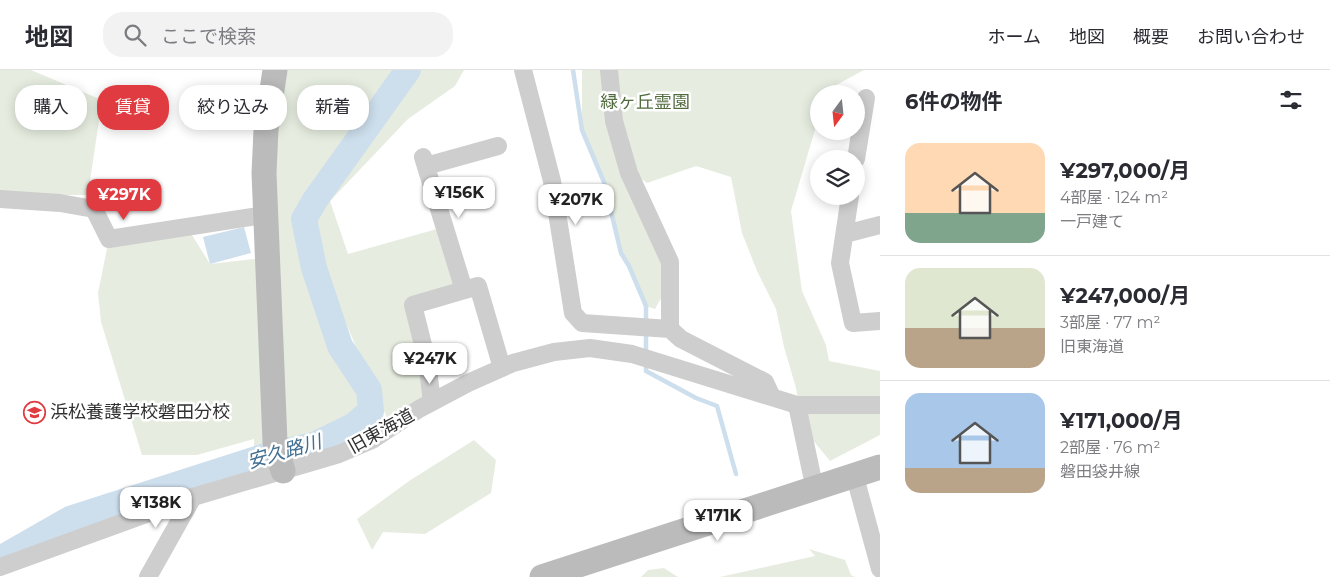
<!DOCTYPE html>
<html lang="ja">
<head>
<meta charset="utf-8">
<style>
  body { margin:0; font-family:Montserrat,"Noto Sans JP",sans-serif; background:#f2f2f3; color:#2b2b33; height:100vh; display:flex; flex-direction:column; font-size:19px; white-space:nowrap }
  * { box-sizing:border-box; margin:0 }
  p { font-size:16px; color:#7c7c81 }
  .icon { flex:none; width:28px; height:28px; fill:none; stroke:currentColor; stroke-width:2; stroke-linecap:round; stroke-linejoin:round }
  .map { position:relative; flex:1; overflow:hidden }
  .side { display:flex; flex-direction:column; background:#fff; width:450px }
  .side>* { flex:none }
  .guide { position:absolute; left:15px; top:15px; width:475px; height:45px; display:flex; gap:10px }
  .needle { width:32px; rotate:195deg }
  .tools { position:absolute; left:810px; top:15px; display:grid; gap:10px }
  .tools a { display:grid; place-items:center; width:55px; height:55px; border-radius:50%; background:#fff; box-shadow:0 2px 12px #0003; font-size:25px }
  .price { position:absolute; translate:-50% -42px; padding:0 11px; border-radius:10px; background:#fff; color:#222; font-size:16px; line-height:32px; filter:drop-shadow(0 1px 2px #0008) }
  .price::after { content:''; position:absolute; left:50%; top:30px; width:15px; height:11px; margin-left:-8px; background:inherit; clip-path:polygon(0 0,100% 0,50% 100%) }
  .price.on { background:#e03b40; color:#fff }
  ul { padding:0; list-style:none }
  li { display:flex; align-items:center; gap:15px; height:125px; padding:0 25px }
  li+li { border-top:1px solid #e1e1e2 }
  li span { display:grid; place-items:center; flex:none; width:140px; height:100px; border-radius:15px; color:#555 }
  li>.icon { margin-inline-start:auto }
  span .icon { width:60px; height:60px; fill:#fffc; stroke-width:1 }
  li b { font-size:21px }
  h2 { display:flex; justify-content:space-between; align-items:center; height:60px; padding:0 25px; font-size:21px }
  .pill { padding:0 18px; border-radius:20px; background:#fff; box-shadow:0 2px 12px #0003; font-size:18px; line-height:45px }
  .pill.on { background:#e03b40; color:#fff }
  header { display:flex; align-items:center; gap:30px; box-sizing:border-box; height:70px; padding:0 25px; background:#fff; border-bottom:1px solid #e1e1e2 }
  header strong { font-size:24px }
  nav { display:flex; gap:28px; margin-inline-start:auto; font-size:18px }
  .search { width:350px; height:45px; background:#f2f2f3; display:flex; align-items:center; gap:12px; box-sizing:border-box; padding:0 18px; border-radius:20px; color:#7c7c81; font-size:19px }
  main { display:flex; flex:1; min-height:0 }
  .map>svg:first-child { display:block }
</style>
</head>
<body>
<header>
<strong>地図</strong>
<div class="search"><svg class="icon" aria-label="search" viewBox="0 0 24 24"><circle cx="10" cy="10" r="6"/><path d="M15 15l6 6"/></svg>ここで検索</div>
<nav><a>ホーム</a><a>地図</a><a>概要</a><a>お問い合わせ</a></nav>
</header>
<main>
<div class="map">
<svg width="880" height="507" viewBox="0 0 880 507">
  <rect width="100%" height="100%" fill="#fff"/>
  <path fill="#e6ede0" d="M 0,0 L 31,0 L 102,30 L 88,125 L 0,125 Z
    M 284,0 L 464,0 L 455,16 L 408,49 L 330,131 L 348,184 L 444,157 L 462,215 L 410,232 L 430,333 L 391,357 L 338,235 L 369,320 L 360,350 L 303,378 L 254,376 L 254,369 L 197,385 L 142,385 L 101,252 L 98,223 L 109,169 L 187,157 L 210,194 L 262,188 Z
    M 582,0 L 864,0 L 827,20 L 826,24 L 819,24 L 819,46 L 791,141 L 802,221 L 826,275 L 829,291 L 880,301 L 880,365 L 830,391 L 802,357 L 796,318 L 784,277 L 776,239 L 757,201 L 742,163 L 731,107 L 696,96 L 647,113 L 639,107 L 638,100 L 631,102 L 662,195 L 663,225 L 655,239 L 646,236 L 621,183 L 604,112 L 582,60 Z
    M 474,370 L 496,390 L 491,423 L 425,464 L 383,462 L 372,480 L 357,449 L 409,411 Z
    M 809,479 L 845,490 L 851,505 L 855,507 L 720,507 L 815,486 Z
    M 664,498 L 678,507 L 641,507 L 648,500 Z"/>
  <path fill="#cddeec" d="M 244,157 L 251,183 L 210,194 L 203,167 Z"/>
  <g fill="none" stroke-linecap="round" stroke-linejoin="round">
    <path stroke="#cddeec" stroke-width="4.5" d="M 573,0 L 582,60 L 604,112 L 621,183 L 629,196 L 646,236 L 646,254
      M 646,262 L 646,284
      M 646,292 L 646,301 L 696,328 L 717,336 L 736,404"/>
    <path stroke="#cddeec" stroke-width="26" d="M 0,489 L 70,449 L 266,386 L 314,375 L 353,356 L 371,341 L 369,320 L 340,276 L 314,198 L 304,149 L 315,130 L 408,0"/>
    <path stroke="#cecece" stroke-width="18" d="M 523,0 L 552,111 L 573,243 L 582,253 L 670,259
      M 609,0 L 614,51 L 629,103 L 670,192 L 670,259 L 681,269 L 765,312 L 772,327
      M 423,87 L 464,220
      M 856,89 L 866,28
      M 426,96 L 498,76
      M 850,126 L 840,193 L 853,253 L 880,251
      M 0,129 L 60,133 L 94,139 L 109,169 L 264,145
      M 845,164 L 880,155
      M 432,332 L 427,291 L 413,235 L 478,216 L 502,298
      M 797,335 L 815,420
      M 855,407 L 880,499
      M 0,497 L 193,427 L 339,384 L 372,370 L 419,339 L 468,313 L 513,293 L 554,282 L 590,278 L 632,284 L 797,335 L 880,335
      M 148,507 L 193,427"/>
    <path stroke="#bbb" stroke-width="25" d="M 275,0 L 266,60 L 264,103 L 275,372 L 283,401
      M 542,507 L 880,397"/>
  </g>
  <defs>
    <symbol id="school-ring" viewBox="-11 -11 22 22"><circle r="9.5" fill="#fff" stroke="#e03b40" stroke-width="1.5"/><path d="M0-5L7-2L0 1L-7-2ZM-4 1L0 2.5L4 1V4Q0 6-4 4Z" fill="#e03b40"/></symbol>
  </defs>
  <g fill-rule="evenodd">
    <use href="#school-ring" x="22" y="330" width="25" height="25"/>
  </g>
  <g text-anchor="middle" stroke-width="5" stroke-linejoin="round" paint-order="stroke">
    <g font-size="18" fill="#526c3f" stroke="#fff">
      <text x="645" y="38">緑ヶ丘霊園</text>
    </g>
    <g font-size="18" fill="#313131" stroke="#fff" text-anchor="start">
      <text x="50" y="348">浜松養護学校磐田分校</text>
    </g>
    <g font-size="18" fill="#313131" stroke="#fff">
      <text transform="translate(381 361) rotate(-29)" y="6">旧東海道</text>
    </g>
    <g font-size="19" font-style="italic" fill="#416f91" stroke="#fff">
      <text transform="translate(284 381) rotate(-16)" y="7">安久路川</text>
    </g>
  </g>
</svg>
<div class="tools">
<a><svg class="needle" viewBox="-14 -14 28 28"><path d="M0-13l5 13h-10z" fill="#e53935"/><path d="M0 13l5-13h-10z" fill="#7c7c81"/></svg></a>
<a><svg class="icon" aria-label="layers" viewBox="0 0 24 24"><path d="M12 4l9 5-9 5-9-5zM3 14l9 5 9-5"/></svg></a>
</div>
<b class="price" style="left:459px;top:149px">¥156K</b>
<b class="price on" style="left:124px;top:151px">¥297K</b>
<b class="price" style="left:576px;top:156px">¥207K</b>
<b class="price" style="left:430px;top:315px">¥247K</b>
<b class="price" style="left:156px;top:459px">¥138K</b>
<b class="price" style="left:718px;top:472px">¥171K</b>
<div class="guide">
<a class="pill">購入</a>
<a class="pill on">賃貸</a>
<a class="pill">絞り込み</a>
<a class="pill">新着</a>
</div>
</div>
<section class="side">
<h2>6件の物件<svg class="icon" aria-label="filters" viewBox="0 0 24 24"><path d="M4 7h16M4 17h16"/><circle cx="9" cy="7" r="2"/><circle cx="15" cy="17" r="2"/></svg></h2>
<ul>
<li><span style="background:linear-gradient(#ffd9b3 70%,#7fa58c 0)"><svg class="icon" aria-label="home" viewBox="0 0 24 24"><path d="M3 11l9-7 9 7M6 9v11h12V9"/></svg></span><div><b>¥297,000/月</b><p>4部屋 · 124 m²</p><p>一戸建て</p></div></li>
<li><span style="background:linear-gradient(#dfe7d0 60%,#b9a48a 0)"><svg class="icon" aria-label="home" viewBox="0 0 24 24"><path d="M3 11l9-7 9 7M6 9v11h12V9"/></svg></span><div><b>¥247,000/月</b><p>3部屋 · 77 m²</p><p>旧東海道</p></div></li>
<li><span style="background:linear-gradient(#a9c7e8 75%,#b9a48a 0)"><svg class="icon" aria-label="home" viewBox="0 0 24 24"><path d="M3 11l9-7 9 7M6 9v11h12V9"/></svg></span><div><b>¥171,000/月</b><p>2部屋 · 76 m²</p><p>磐田袋井線</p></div></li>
</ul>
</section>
</main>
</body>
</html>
